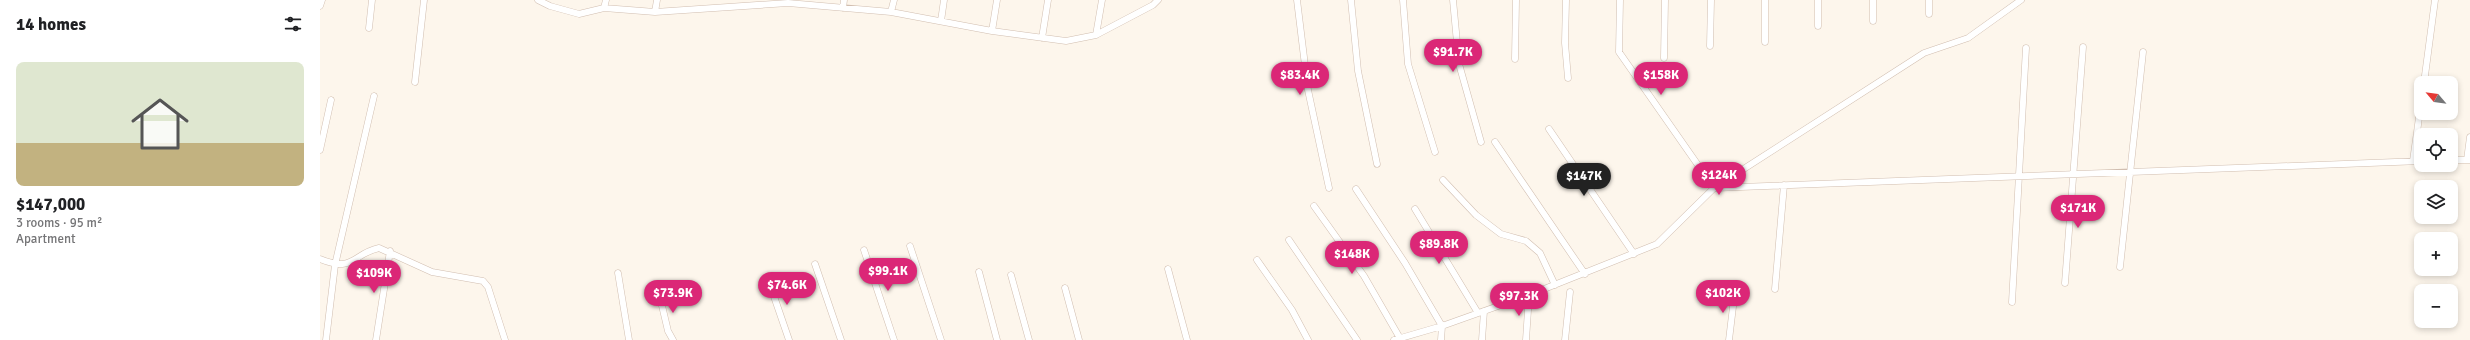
<!DOCTYPE html>
<html lang="en">
<head>
<meta charset="utf-8">
<style>
  body { margin:0; font-family:Signika,sans-serif; background:#f6f6f6; color:#202124; height:100vh; display:flex; flex-direction:column; font-size:15px; white-space:nowrap }
  * { box-sizing:border-box; margin:0 }
  p { font-size:13px; color:#757577 }
  .icon { flex:none; width:22px; height:22px; fill:none; stroke:currentColor; stroke-width:2; stroke-linecap:round; stroke-linejoin:round }
  .map { position:relative; flex:1; overflow:hidden }
  .panel { display:flex; flex-direction:column; background:#fff; width:320px }
  .panel>* { flex:none }
  .needle { width:26px; rotate:299deg }
  .fabs { position:absolute; left:2094px; top:76px; display:grid; gap:8px }
  .fabs a { display:grid; place-items:center; width:44px; height:44px; border-radius:8px; background:#fff; box-shadow:0 2px 6px #0003; font-size:20px }
  .price { position:absolute; translate:-50% -34px; padding:0 9px; border-radius:14px; background:#db2777; color:#fff; font-size:13px; line-height:26px; filter:drop-shadow(0 1px 2px #0008) }
  .price::after { content:''; position:absolute; left:50%; top:24px; width:12px; height:9px; margin-left:-6px; background:inherit; clip-path:polygon(0 0,100% 0,50% 100%) }
  .price.active { background:#222; color:#fff }
  ul { padding:0; list-style:none }
  li { display:grid; align-content:center; gap:8px; height:212px; padding:0 16px }
  li span { display:grid; place-items:center; height:124px; border-radius:8px; color:#555 }
  li>.icon { margin-inline-start:auto }
  span .icon { width:72px; height:72px; fill:#fffc; stroke-width:1 }
  li b { font-size:17px }
  h2 { display:flex; justify-content:space-between; align-items:center; height:48px; padding:0 16px; font-size:17px }
  main { display:flex; flex:1; min-height:0 }
  .map>svg:first-child { display:block }
</style>
</head>
<body>
<main>
<section class="panel">
<h2>14 homes<svg class="icon" aria-label="filters" viewBox="0 0 24 24"><path d="M4 7h16M4 17h16"/><circle cx="9" cy="7" r="2"/><circle cx="15" cy="17" r="2"/></svg></h2>
<ul>
<li><span style="background:linear-gradient(#dfe7d0 65%,#c2b280 0)"><svg class="icon" aria-label="home" viewBox="0 0 24 24"><path d="M3 11l9-7 9 7M6 9v11h12V9"/></svg></span><div><b>$147,000</b><p>3 rooms · 95 m²</p><p>Apartment</p></div></li>
</ul>
</section>
<div class="map">
<svg width="2150" height="340" viewBox="0 0 2150 340">
  <rect width="100%" height="100%" fill="#fdf6ec"/>
  <g fill="none" stroke-linecap="round" stroke-linejoin="round">
    <defs>
      <path id="minor" d="M 218,0 L 230,6 L 259,14 L 284,8 L 335,12 L 468,3 L 571,12 L 672,31 L 746,41 L 776,35 L 833,5 L 838,0
        M 977,0 L 988,90 L 1009,188
        M 1031,0 L 1038,71 L 1057,164
        M 1083,0 L 1088,64 L 1115,152
        M 1133,0 L 1139,64 L 1161,142
        M 1246,0 L 1245,43 L 1248,78
        M 1300,0 L 1299,52 L 1394,188 L 2101,161
        M 1445,0 L 1445,42
        M 1609,0 L 1609,14
        M 0,6 L 2,0
        M 284,8 L 286,0
        M 523,8 L 524,0
        M 335,12 L 337,0
        M 571,12 L 574,0
        M 621,21 L 624,0
        M 1553,21 L 1553,0
        M 1498,26 L 1498,0
        M 49,28 L 52,0
        M 672,31 L 677,0
        M 776,35 L 782,0
        M 722,38 L 728,0
        M 1390,46 L 1391,0
        M 1344,58 L 1345,0
        M 1195,59 L 1196,0
        M 95,82 L 104,0
        M 2104,83 L 2115,0
        M 1229,129 L 1314,254
        M 1175,142 L 1265,274
        M 0,150 L 11,100
        M 2131,160 L 2150,160
        M 2147,160 L 2150,137
        M 2093,161 L 2101,103
        M 1123,180 L 1156,215 L 1181,234 L 1206,241 L 1220,253 L 1235,285
        M 1036,189 L 1085,263 L 1122,326 L 1121,340
        M 994,206 L 1044,276 L 1081,340
        M 1095,209 L 1158,313
        M 969,240 L 1037,340
        M 590,246 L 621,340
        M 544,250 L 574,340
        M 0,259 C 34,273 32,254 59,248 L 112,272 L 163,281 L 168,287 L 185,340
        M 937,260 L 972,310 L 988,340
        M 495,264 L 521,340
        M 1800,267 L 1823,52
        M 848,269 L 867,340
        M 659,272 L 677,340
        M 298,273 L 309,340
        M 691,275 L 709,340
        M 448,279 L 469,340
        M 1745,283 L 1763,47
        M 745,288 L 759,340
        M 1455,289 L 1464,185
        M 339,293 L 348,331 L 353,340
        M 1692,302 L 1706,48
        M 6,340 L 15,265 L 54,96
        M 56,340 L 70,251
        M 1074,340 L 1122,326 L 1209,295 L 1337,244 L 1394,188 L 1604,53 L 1648,38 L 1701,0
        M 1162,340 L 1164,311
        M 1206,340 L 1209,295
        M 1245,340 L 1250,292
        M 1409,340 L 1415,290"/>
    </defs>
    <use href="#minor" stroke="#d1beb0" stroke-width="7"/>
    <use href="#minor" stroke="#fff" stroke-width="6"/>
  </g>
</svg>
<div class="fabs">
<a><svg class="needle" viewBox="-14 -14 28 28"><path d="M0-13l5 13h-10z" fill="#e53935"/><path d="M0 13l5-13h-10z" fill="#757577"/></svg></a>
<a><svg class="icon" aria-label="locate" viewBox="0 0 24 24"><circle cx="12" cy="12" r="6"/><path d="M12 2v4M12 18v4M2 12h4M18 12h4"/></svg></a>
<a><svg class="icon" aria-label="layers" viewBox="0 0 24 24"><path d="M12 4l9 5-9 5-9-5zM3 14l9 5 9-5"/></svg></a>
<a>+</a>
<a>−</a>
</div>
<b class="price" style="left:1133px;top:73px">$91.7K</b>
<b class="price" style="left:980px;top:96px">$83.4K</b>
<b class="price" style="left:1341px;top:96px">$158K</b>
<b class="price" style="left:1399px;top:196px">$124K</b>
<b class="price active" style="left:1264px;top:197px">$147K</b>
<b class="price" style="left:1758px;top:229px">$171K</b>
<b class="price" style="left:1119px;top:265px">$89.8K</b>
<b class="price" style="left:1032px;top:275px">$148K</b>
<b class="price" style="left:568px;top:292px">$99.1K</b>
<b class="price" style="left:54px;top:294px">$109K</b>
<b class="price" style="left:467px;top:306px">$74.6K</b>
<b class="price" style="left:353px;top:314px">$73.9K</b>
<b class="price" style="left:1403px;top:314px">$102K</b>
<b class="price" style="left:1199px;top:317px">$97.3K</b>
</div>
</main>
</body>
</html>
